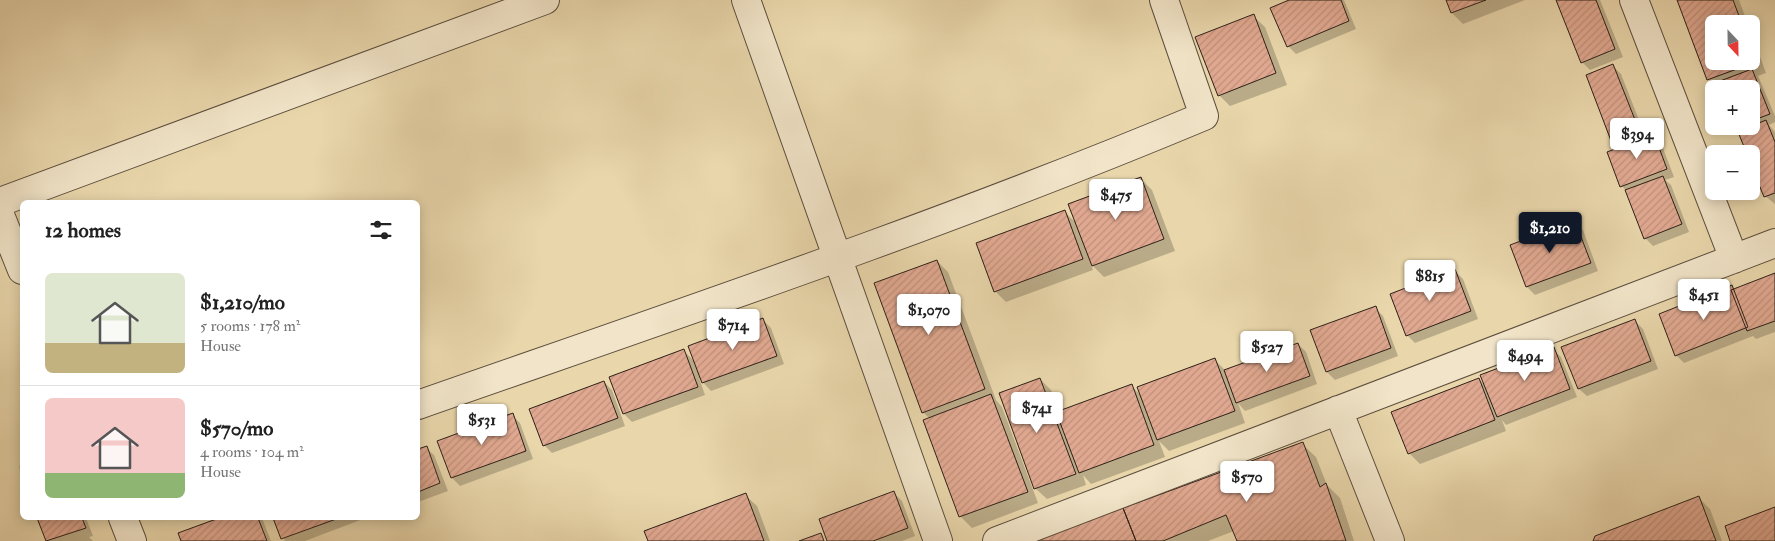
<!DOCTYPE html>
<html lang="en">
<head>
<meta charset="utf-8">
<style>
  body { margin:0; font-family:"IM FELL Double Pica",serif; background:#f2f2f2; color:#222; height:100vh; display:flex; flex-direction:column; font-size:19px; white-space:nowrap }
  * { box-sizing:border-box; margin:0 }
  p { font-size:16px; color:#767676 }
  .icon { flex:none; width:28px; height:28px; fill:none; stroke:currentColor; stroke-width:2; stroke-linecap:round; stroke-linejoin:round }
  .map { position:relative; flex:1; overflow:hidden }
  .sheet { position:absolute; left:20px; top:200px; width:400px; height:320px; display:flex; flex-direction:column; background:#fff; border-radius:8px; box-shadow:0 2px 12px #0003 }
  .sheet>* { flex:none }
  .needle { width:32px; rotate:158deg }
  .fabs { position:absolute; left:1705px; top:15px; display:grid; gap:10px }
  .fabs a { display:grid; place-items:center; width:55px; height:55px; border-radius:8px; background:#fff; box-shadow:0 2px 12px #0003; font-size:25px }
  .price { position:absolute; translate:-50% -42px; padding:0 11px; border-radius:5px; background:#fff; color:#222; font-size:16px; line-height:32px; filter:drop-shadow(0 1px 2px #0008) }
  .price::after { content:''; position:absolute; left:50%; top:30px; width:15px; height:11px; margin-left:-8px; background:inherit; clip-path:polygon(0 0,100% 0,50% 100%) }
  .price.current { background:#111827; color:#fff }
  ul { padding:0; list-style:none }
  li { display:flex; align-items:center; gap:15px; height:125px; padding:0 25px }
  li+li { border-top:1px solid #e0e0e0 }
  li span { display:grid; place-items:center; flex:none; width:140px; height:100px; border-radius:8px; color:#555 }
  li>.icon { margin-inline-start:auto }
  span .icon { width:60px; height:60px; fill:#fffc; stroke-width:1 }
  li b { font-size:21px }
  h2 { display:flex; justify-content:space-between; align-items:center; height:60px; padding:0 25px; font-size:21px }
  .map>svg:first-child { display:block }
</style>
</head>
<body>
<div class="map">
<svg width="1775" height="541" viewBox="0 0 1775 541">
  <defs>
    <pattern id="building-hatch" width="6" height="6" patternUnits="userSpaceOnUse" patternTransform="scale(1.25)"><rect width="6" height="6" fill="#e0a890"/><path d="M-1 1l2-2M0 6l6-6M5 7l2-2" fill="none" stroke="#c0907b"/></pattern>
  </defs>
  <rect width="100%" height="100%" fill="#e9d6ab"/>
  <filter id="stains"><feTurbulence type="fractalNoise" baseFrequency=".004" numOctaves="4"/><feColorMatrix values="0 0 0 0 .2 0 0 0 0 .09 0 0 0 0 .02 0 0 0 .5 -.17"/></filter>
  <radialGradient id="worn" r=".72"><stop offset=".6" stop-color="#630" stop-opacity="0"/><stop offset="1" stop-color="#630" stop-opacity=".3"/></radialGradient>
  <path fill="#0003" d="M 1292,0 L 1344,0 L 1356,29 L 1296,54 L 1288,46 Z
    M 1447,0 L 1525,0 L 1463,24 L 1452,13 Z
    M 1558,0 L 1600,0 L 1623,57 L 1590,70 L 1582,62 Z
    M 1679,0 L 1739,0 L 1748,24 L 1714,24 L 1714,61 L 1751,61 L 1751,32 L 1766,73 L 1758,76 L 1775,116 L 1775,122 L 1769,125 L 1775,132 L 1775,204 L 1765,196 L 1744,131 L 1739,126 L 1751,126 L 1751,89 L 1717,89 L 1708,79 Z
    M 1253,16 L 1265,27 L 1287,85 L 1230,106 L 1219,95 Z
    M 1613,66 L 1621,74 L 1646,138 L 1653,136 L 1661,143 L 1674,177 L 1665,180 L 1671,185 L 1689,232 L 1653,246 L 1645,238 L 1627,192 L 1622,186 L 1619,149 L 1614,145 Z
    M 1141,179 L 1152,190 L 1175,251 L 1104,277 L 1091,264 L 1093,270 L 1006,302 L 995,291 L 1064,211 L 1077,224 Z
    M 1575,222 L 1583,230 L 1598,271 L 1535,295 L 1527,287 Z
    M 937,261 L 948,272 L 996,400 L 1002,407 L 1038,503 L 972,528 L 960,516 L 929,418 L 923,412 Z
    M 1455,271 L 1463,279 L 1478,319 L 1415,343 L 1407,335 Z
    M 1775,274 L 1775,332 L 1756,339 L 1753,336 L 1684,363 L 1676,355 L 1731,287 L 1734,290 Z
    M 1375,308 L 1383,316 L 1398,356 L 1335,380 L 1327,372 L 1312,331 Z
    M 763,320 L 771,328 L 784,364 L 711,391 L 699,378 L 705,395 L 632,422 L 624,414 L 684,351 L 696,363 Z
    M 1635,321 L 1643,329 L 1658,369 L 1587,396 L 1579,389 Z
    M 1298,344 L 1306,352 L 1317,384 L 1245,411 L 1238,403 L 1245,423 L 1169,451 L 1159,441 L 1165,457 L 1091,484 L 1083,475 L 1086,485 L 1047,499 L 1035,488 L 1040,379 L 1051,390 L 1059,412 L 1131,386 L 1142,396 L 1215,360 L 1226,371 Z
    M 1553,349 L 1561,357 L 1577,397 L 1506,425 L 1502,420 L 1506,431 L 1420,464 L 1409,453 L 1479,379 L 1486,387 Z
    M 604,382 L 612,390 L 625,426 L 552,453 L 544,445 Z
    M 512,415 L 520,423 L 533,459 L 460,486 L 452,478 L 439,442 Z
    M 1302,444 L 1316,457 L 1327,485 L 1340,498 L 1354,541 L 1238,541 L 1234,531 L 1208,541 L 1029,541 L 1065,530 Z
    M 426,448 L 434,455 L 448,491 L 418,502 L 418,451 Z
    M 22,465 L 22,477 L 19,466 Z
    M 894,493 L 902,501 L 915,536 L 902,541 L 829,541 Z
    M 745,495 L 757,506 L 770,541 L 649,541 Z
    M 1699,498 L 1710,509 L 1722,541 L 1594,541 Z
    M 38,518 L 86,518 L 93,536 L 89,537 L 93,541 L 47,541 Z
    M 223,518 L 262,518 L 271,541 L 183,541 L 180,533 Z
    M 275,518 L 363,518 L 363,519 L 305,541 L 285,541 Z"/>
  <path fill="url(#building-hatch)" stroke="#2d2018" d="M 1289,0 L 1341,0 L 1349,21 L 1287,47 L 1270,8 Z
    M 1446,0 L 1486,0 L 1451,13 Z
    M 1556,0 L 1596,0 L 1615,49 L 1581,63 Z
    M 1677,0 L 1733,0 L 1742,24 L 1714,24 L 1714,61 L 1751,61 L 1751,49 L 1756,62 L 1707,80 Z
    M 1254,14 L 1276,73 L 1218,96 L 1195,37 Z
    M 1613,64 L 1641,135 L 1613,146 L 1586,75 Z
    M 1752,69 L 1770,114 L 1751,121 L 1751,89 L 1723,89 L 1720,81 Z
    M 1766,120 L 1775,142 L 1775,193 L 1764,197 L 1751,165 L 1751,154 L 1747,154 L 1738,132 Z
    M 1654,134 L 1667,169 L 1620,187 L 1607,152 Z
    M 1663,176 L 1682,224 L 1644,239 L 1625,190 Z
    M 1141,177 L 1164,239 L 1092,266 L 1068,204 Z
    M 1065,210 L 1083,259 L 994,292 L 976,243 Z
    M 1575,221 L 1591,263 L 1526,287 L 1510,245 Z
    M 937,260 L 985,389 L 922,413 L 874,283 Z
    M 1455,269 L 1471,311 L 1406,336 L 1390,294 Z
    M 1775,273 L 1775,321 L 1747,331 L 1731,290 Z
    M 1732,285 L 1748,327 L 1675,356 L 1659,314 Z
    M 1376,306 L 1391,348 L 1326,372 L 1310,330 Z
    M 763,318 L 777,356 L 702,383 L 688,346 Z
    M 1635,319 L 1651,361 L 1578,389 L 1561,347 Z
    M 1298,343 L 1310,376 L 1236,403 L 1224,370 Z
    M 1554,347 L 1570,389 L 1497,417 L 1480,375 Z
    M 684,349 L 698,387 L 623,414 L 609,377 Z
    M 1215,358 L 1235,411 L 1157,440 L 1137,387 Z
    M 1040,378 L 1076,474 L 1034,489 L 999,393 Z
    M 1479,378 L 1495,420 L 1408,454 L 1391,412 Z
    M 604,381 L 618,418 L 543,446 L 529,409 Z
    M 1132,384 L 1154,445 L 1079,473 L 1056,412 Z
    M 991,394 L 1028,492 L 959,517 L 923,420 Z
    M 513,413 L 526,451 L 451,478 L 437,441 Z
    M 1303,442 L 1320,487 L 1326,483 L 1346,541 L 1237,541 L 1226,515 L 1163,541 L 1136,541 L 1123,508 Z
    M 427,446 L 440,483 L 418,492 L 418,449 Z
    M 894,491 L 908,528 L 873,541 L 827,541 L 819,519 Z
    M 746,493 L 764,541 L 648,541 L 644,531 Z
    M 1699,496 L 1716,541 L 1593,541 L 1595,536 Z
    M 1775,507 L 1775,541 L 1730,541 L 1725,526 Z
    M 1123,508 L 1136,541 L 1027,541 L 1061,530 Z
    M 37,518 L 82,518 L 86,528 L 46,541 Z
    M 219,518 L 258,518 L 267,541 L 181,541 L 178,533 Z
    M 273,518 L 339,518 L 281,539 Z
    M 821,533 L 824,541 L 799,541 Z"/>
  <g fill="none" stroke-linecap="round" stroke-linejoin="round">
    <defs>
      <path id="street" d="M 746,0 L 938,541
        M 1634,0 L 1734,259
        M 0,202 L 545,0
        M 0,215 L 22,270
        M 418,405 C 681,313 946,224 1204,116 L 1164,0
        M 1338,410 L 1390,541
        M 123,518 L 132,541
        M 997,541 L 1775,243"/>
    </defs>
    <use href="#street" stroke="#5c4e3d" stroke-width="30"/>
    <use href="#street" stroke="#f1e4c8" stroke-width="28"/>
  </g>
  <rect width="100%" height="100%" filter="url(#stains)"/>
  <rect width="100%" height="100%" fill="url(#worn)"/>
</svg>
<div class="fabs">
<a><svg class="needle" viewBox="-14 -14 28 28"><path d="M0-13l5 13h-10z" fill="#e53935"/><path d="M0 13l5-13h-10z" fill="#767676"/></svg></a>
<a>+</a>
<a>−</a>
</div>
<b class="price" style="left:1637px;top:160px">$394</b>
<b class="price" style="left:1116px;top:221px">$475</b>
<b class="price current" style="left:1550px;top:254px">$1,210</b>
<b class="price" style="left:1430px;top:302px">$815</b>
<b class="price" style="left:1704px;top:321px">$451</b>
<b class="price" style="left:929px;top:336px">$1,070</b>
<b class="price" style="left:733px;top:351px">$714</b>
<b class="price" style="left:1267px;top:373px">$527</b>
<b class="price" style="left:1525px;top:382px">$494</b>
<b class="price" style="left:1037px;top:434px">$741</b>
<b class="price" style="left:482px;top:446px">$531</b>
<b class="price" style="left:1247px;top:503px">$570</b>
<section class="sheet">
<h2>12 homes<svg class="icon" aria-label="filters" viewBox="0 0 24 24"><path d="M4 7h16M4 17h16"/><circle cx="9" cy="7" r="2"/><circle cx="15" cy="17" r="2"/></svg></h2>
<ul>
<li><span style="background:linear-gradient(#dfe7d0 70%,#c2b280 0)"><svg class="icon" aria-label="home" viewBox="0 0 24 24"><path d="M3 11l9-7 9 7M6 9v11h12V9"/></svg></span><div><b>$1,210/mo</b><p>5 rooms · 178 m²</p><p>House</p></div></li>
<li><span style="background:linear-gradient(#f6c9c9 75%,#8fb573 0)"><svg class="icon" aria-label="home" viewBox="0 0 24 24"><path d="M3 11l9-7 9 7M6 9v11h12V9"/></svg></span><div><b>$570/mo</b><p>4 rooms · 104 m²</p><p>House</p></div></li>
</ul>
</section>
</div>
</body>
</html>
